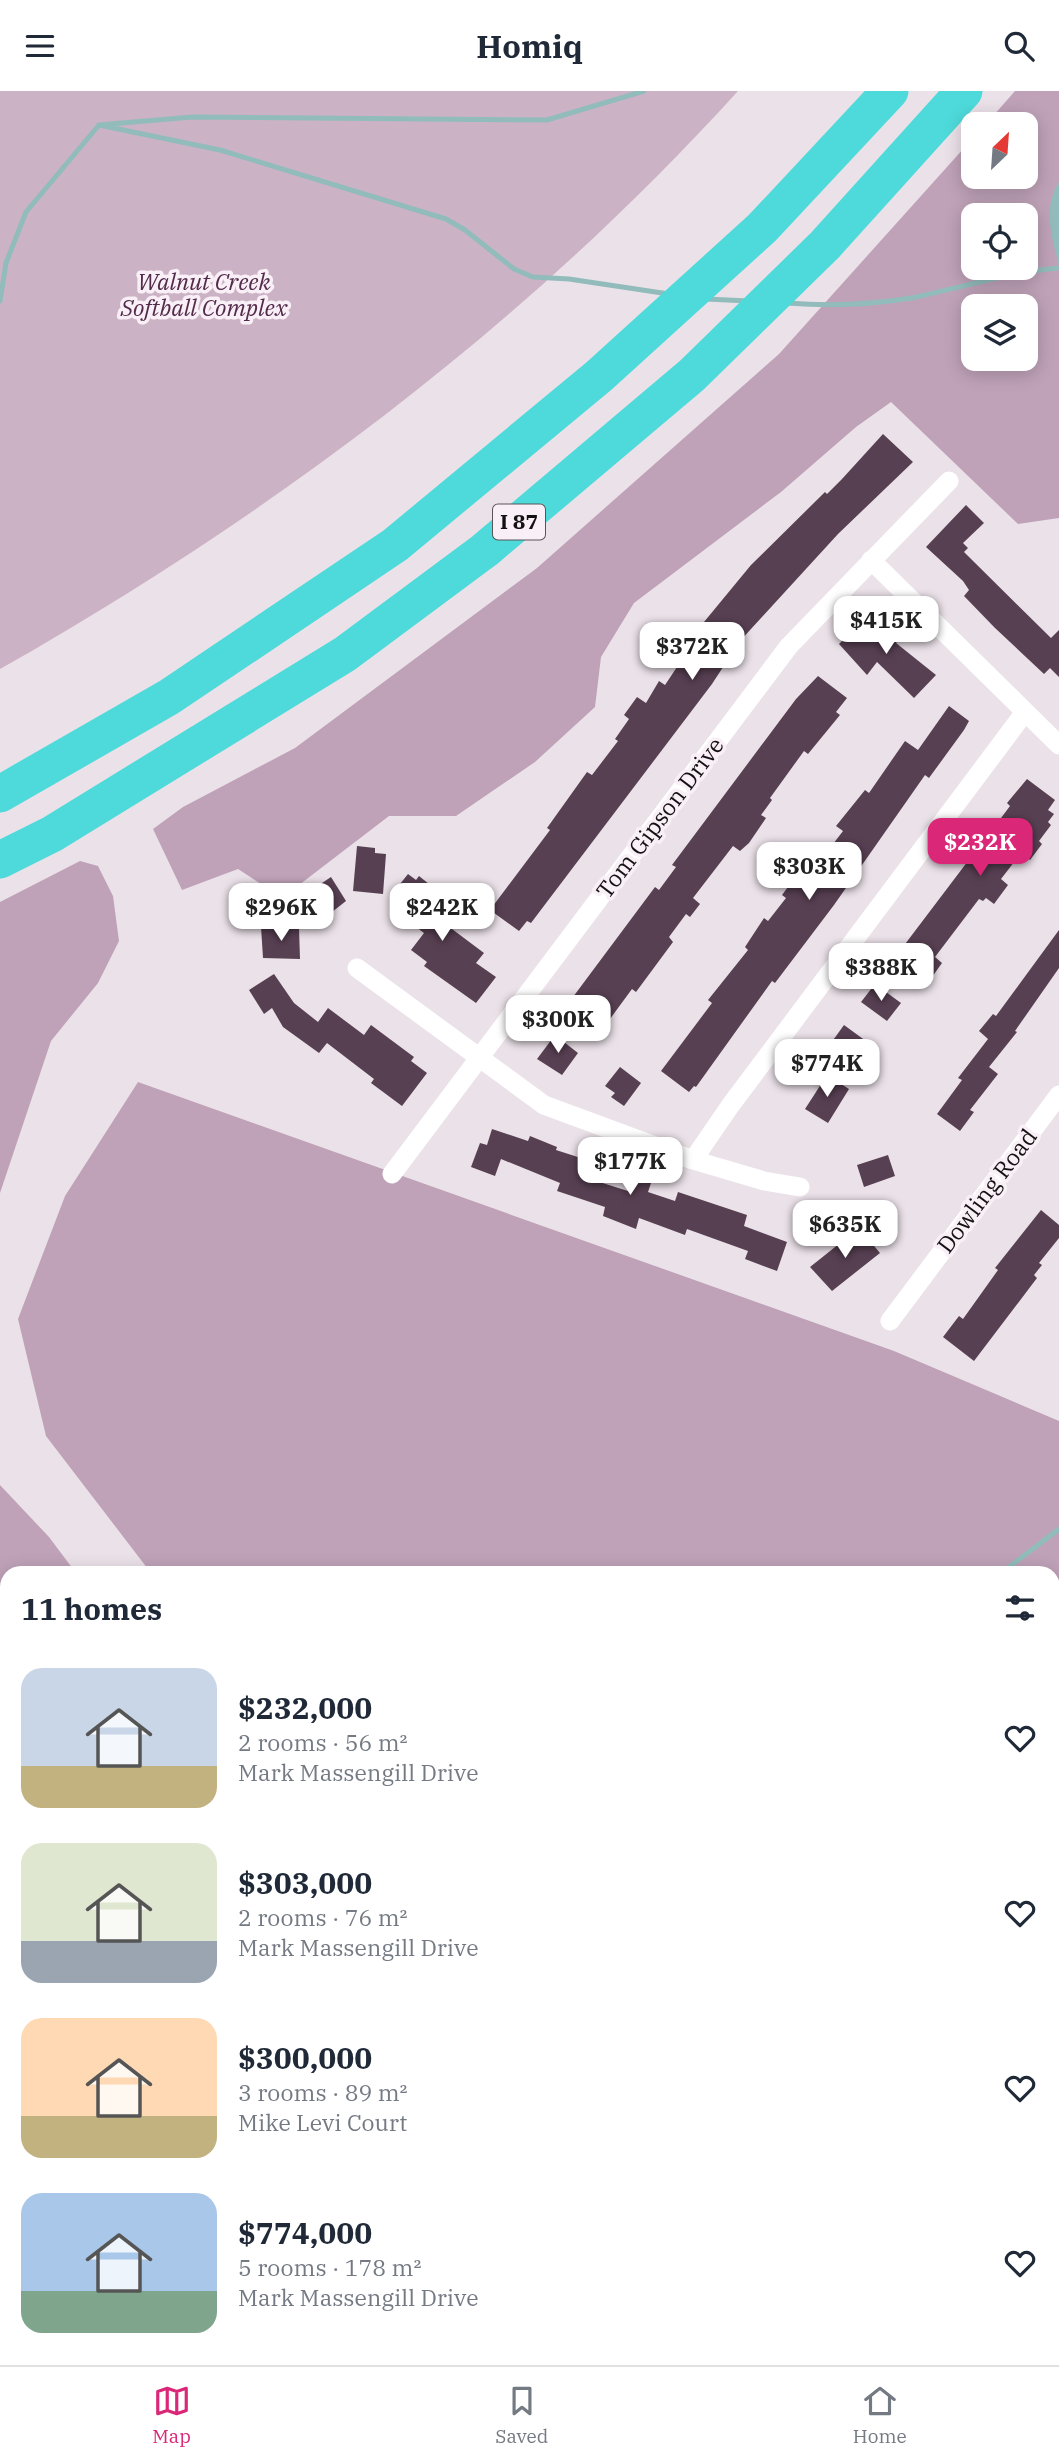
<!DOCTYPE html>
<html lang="en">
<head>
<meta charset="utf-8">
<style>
  body { margin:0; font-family:"IBM Plex Serif",serif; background:#f6f6f7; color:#1f2937; height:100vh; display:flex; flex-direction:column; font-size:26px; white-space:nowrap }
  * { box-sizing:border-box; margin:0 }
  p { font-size:23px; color:#747a83 }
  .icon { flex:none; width:38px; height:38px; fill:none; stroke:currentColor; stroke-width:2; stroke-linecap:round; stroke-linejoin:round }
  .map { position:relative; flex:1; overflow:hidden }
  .sheet { position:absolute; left:0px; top:1475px; width:1060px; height:800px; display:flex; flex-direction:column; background:#fff; border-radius:21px 21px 0 0; box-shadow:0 4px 18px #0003 }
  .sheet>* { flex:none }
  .needle { width:46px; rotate:25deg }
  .buttons { position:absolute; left:961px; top:21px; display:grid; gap:14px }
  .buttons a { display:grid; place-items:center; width:77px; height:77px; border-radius:14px; background:#fff; box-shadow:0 4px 18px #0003; font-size:35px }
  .price { position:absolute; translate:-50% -60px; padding:0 16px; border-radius:14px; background:#fff; color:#222; font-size:23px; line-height:46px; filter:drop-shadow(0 2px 4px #0008) }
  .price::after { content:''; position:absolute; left:50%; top:42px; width:21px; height:16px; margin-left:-10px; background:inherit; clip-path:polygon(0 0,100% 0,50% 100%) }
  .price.on { background:#db2777; color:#fff }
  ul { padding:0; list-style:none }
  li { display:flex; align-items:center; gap:21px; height:175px; padding:0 21px }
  li span { display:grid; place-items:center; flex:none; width:196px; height:140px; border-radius:21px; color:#555 }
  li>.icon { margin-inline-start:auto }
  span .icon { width:84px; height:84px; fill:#fffc; stroke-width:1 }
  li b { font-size:30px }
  h2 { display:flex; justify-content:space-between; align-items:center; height:84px; padding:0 21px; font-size:30px }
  header { display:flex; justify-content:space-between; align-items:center; height:91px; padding:0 21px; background:#fff; font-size:32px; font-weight:700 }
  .menu { display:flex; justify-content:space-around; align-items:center; height:98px; border-top:2px solid #e0e1e3; background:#fff; font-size:19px; color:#747a83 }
  .menu a { display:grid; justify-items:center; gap:4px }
  .menu .on { color:#db2777 }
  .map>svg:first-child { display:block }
</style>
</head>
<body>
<header><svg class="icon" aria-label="menu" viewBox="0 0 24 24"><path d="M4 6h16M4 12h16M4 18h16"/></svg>Homiq<svg class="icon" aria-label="search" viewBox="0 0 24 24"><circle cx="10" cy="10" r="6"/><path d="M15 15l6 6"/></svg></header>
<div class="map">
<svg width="1059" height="2274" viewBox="0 0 1059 2274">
  <rect width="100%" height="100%" fill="#ebe2e9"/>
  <path fill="#cbb2c5" d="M 0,0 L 738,0 C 528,232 272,424 0,578 Z"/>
  <path fill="#bfa2b8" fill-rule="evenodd" d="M 1015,0 L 1059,0 L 1059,427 L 1018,433 L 891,311 L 856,336 L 781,401 L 634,512 L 601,566 L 595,616 L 535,671 L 456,725 L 389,725 L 282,807 L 238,778 L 182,799 L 153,738 L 183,716 L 295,657 L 537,477 L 779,263 L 973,47 L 973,86 L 1026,86 L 1026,33 L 986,33 ZM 973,124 L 1026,124 L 1026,177 L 973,177 ZM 973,215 L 1026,215 L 1026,268 L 973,268 Z
    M 80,770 L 98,775 L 113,805 L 119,850 L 98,892 L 51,950 L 0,1102 L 0,811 Z
    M 138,991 L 894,1260 L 1059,1330 L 1059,2274 L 189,2274 L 188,2268 L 1054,2268 L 1054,1482 L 151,1482 L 46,1345 L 18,1228 L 65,1105 Z
    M 0,1394 L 49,1446 L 76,1482 L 7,1482 L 7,2268 L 109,2268 L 110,2274 L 0,2274 Z"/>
  <path fill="#92bcbb" d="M 1059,91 L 1059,174 C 1052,147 1042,117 1059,91 Z"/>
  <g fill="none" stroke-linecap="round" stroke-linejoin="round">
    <path stroke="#92bcbb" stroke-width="5" d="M 99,34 L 220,59 L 446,128 L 465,139 L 514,178 L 533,186 L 569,188 L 669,203
      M 706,208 L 749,210
      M 0,210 L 6,172 L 26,121 L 99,34 L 192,26 L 547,29 L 644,0
      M 787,212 C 827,215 870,214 911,207 C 961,197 1008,181 1059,177
      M 1001,1482 L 1059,1438
      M 1054,1649 L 1059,1651
      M 0,2034 L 7,2028"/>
  </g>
  <path fill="#584053" d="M 883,343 L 913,371 L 838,443 L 740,550 L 712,593 L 531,832 L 527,830 L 519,840 L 490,819 L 550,739 L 547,737 L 587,681 L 592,684 L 618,650 L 615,648 L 629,628 L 624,624 L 637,606 L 646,612 L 659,590 L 665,594 L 681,570 L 677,567 L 685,554 L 751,474 L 825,401 L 827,403 L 842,388 Z
    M 966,414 L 984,432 L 963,452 L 968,457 L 964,461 L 1051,547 L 1059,539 L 1059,586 L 1050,577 L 1044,583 L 995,537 L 964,505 L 969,499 L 963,490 L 926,456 Z
    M 868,524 L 883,538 L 886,535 L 900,548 L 896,552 L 936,584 L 914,607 L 877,571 L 867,584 L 839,553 Z
    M 818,585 L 847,607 L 836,621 L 840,624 L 808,663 L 804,660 L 770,707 L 772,709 L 761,724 L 766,727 L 749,752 L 740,760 L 733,755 L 693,807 L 700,813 L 690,826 L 686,823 L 669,846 L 673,851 L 636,901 L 632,898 L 607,932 L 600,926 L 597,930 L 570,910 L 655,796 L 659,799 L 676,776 L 672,774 L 796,608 Z
    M 949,615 L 969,630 L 964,639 L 929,687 L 925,684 L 834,814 L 775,892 L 772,890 L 696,996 L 694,995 L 689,1001 L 661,980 L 712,912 L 708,909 L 748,859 L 745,856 L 764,827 L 768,830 L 786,807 L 782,804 L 796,785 L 804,791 L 843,740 L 836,735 L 865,699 L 869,702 L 905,650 L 918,659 Z
    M 1027,688 L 1055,709 L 1048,719 L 1054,723 L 1048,731 L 1051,734 L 1039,750 L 1042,753 L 1030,769 L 1021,762 L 1001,788 L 1008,794 L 994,813 L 986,807 L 983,810 L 979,808 L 935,866 L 942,872 L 927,893 L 893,869 L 971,766 L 974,768 L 994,741 L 992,739 L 1010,715 L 1007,712 Z
    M 357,755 L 375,757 L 375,762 L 386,763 L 383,803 L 353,800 Z
    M 408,783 L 416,789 L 419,785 L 434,797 L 420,814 L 484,862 L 476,872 L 496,886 L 476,912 L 424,875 L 427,871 L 411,859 L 424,842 L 391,817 L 400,804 L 392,803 Z
    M 331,786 L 346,810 L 318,832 L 301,806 Z
    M 261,836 L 299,837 L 300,868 L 263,867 Z
    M 1059,839 L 1059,877 L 1015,940 L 1017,941 L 989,976 L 998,983 L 970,1019 L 974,1021 L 960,1040 L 937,1023 L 962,989 L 958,987 L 988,948 L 979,940 L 993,923 L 996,925 Z
    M 274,883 L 294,912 L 318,931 L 328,917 L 364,944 L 371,934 L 414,966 L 411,970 L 427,982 L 402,1015 L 371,992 L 374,988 L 327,952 L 319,962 L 283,936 L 272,917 L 264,923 L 249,899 Z
    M 875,893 L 901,912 L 887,930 L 861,911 Z
    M 844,934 L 870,953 L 856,971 L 831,952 Z
    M 555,944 L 578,962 L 562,984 L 537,968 Z
    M 620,976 L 641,992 L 624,1015 L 611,1006 L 615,1002 L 605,995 Z
    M 827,984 L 849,998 L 828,1032 L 805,1018 Z
    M 492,1038 L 528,1050 L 530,1045 L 557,1056 L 556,1059 L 587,1069 L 585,1075 L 596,1079 L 593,1089 L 628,1100 L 633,1085 L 651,1092 L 648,1101 L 675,1110 L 678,1101 L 747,1124 L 744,1135 L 787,1151 L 777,1180 L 745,1168 L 748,1160 L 687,1138 L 685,1144 L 639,1127 L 636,1138 L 603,1125 L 605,1116 L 557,1100 L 560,1092 L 501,1068 L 495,1085 L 471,1076 L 480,1052 L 487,1054 Z
    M 888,1064 L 895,1085 L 864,1096 L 857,1074 Z
    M 1041,1119 L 1059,1134 L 1059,1147 L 1039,1172 L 1042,1174 L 1034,1184 L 1037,1187 L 974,1270 L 943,1246 L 959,1225 L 963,1228 L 998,1179 L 995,1177 Z
    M 859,1137 L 880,1162 L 832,1200 L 810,1176 Z"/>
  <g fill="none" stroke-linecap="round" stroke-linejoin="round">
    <path stroke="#fff" stroke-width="19" d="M 871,469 L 1059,654
      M 357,877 L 544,1014 L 693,1069 L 764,1090 L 800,1096
      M 693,1069 L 730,1015 L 1025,621
      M 392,1083 L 789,555 L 949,390
      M 890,1230 L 1059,1004"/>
    <path stroke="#4edada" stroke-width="37" d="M 0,703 L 169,606 L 395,454 L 599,285 L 762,137 L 890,0
      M 0,769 L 52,743 L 345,563 L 485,459 L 692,284 L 825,154 L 964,0"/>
  </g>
  <g text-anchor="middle" stroke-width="7" stroke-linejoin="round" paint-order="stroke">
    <rect fill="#f9eff6" stroke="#595457" stroke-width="2" x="493" y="413.5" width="52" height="35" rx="5"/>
    <g font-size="21" font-weight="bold" fill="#141113">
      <text x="519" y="438">I 87</text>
    </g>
    <g font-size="23" font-style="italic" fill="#522a4a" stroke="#f9eff6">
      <text x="204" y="199">Walnut Creek<tspan x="204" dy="26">Softball Complex</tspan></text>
    </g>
    <g font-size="23" fill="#141113" stroke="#f9eff6">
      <text transform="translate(660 727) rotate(-53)" y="8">Tom Gipson Drive</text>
      <text transform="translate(987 1100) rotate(-53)" y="8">Dowling Road</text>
    </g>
  </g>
</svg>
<div class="buttons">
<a><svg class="needle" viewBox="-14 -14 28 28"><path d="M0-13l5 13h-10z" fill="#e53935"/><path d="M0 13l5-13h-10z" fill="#747a83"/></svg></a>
<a><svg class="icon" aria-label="locate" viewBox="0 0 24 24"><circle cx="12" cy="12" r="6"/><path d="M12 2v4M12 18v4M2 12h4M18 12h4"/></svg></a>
<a><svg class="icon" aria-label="layers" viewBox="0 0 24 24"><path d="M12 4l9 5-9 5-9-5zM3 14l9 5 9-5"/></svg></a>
</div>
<b class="price" style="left:886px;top:565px">$415K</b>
<b class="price" style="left:692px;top:591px">$372K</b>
<b class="price on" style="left:980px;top:787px">$232K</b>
<b class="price" style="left:809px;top:811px">$303K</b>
<b class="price" style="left:281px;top:852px">$296K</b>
<b class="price" style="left:442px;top:852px">$242K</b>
<b class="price" style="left:881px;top:912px">$388K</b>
<b class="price" style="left:558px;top:964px">$300K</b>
<b class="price" style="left:827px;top:1008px">$774K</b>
<b class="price" style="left:630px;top:1106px">$177K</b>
<b class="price" style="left:845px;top:1169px">$635K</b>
<section class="sheet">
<h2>11 homes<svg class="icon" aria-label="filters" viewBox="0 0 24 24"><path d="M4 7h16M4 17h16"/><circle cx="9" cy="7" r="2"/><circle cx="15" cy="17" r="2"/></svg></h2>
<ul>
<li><span style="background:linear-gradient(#c9d6e8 70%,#c2b280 0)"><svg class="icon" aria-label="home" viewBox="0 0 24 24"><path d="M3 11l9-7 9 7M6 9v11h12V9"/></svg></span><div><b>$232,000</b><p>2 rooms · 56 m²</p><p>Mark Massengill Drive</p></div><svg class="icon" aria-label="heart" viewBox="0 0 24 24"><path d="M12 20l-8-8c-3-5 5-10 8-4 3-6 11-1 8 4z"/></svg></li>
<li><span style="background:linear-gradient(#dfe7d0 70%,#9aa5b1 0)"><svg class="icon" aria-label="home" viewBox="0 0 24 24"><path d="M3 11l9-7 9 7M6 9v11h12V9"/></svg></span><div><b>$303,000</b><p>2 rooms · 76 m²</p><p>Mark Massengill Drive</p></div><svg class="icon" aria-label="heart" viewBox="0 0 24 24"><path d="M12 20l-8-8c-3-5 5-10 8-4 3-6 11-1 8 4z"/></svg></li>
<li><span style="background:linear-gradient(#ffd9b3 70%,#c2b280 0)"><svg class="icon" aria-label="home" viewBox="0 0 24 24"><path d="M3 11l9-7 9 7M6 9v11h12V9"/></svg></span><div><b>$300,000</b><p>3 rooms · 89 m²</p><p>Mike Levi Court</p></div><svg class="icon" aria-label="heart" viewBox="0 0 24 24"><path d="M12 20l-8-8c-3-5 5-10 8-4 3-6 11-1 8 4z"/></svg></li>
<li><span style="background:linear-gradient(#a9c7e8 70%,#7fa58c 0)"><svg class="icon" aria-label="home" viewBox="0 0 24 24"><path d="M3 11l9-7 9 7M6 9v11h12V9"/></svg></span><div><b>$774,000</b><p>5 rooms · 178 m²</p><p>Mark Massengill Drive</p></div><svg class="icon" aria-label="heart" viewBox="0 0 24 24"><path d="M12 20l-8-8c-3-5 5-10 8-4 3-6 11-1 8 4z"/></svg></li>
</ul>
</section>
</div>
<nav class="menu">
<a class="on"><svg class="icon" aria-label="map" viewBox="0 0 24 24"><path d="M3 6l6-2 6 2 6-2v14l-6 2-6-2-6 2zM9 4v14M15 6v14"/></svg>Map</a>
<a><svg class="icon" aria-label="saved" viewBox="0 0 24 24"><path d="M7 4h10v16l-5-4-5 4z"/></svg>Saved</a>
<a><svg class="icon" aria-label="home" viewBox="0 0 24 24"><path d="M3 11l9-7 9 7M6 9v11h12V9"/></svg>Home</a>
</nav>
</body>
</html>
